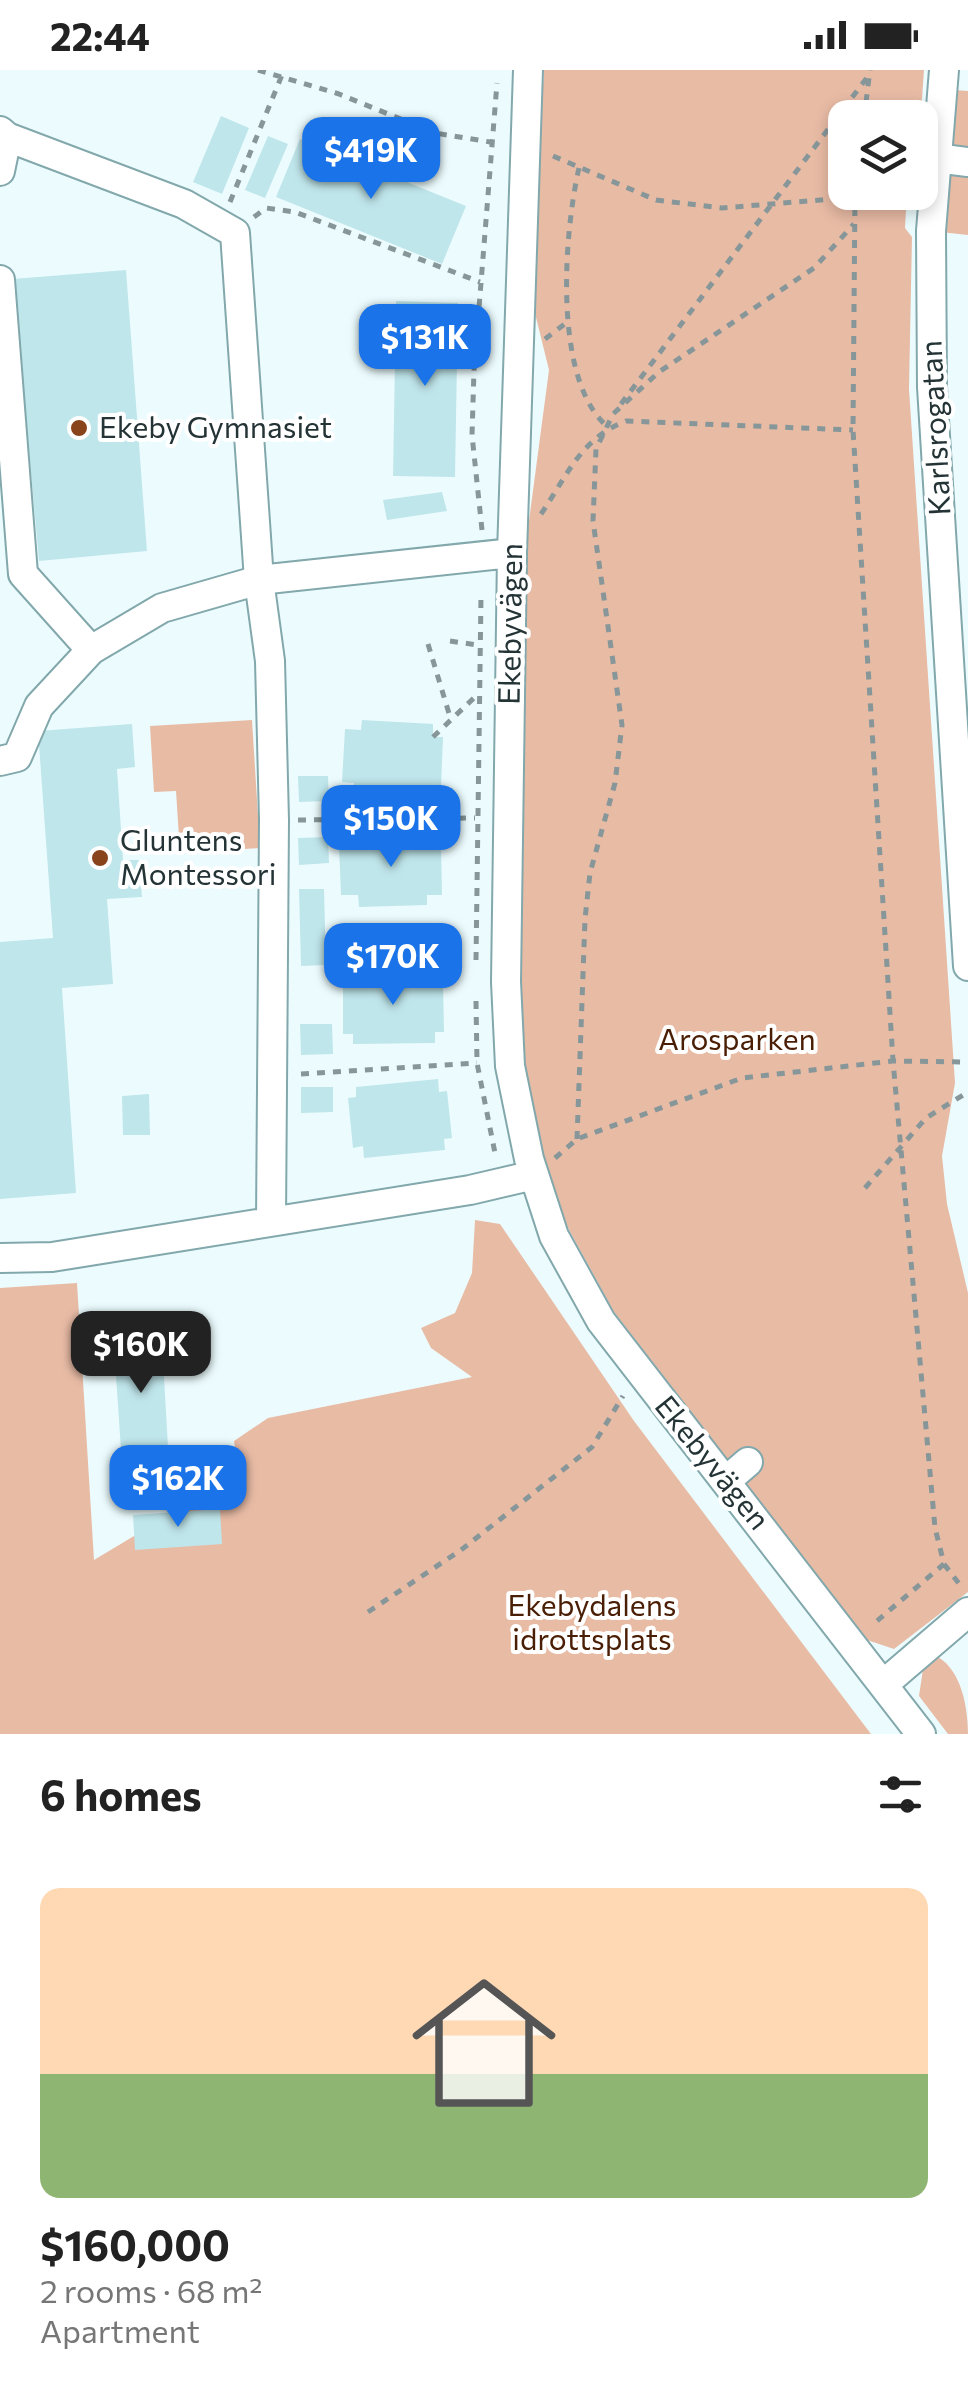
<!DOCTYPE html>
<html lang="en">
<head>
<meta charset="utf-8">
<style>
  body { margin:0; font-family:Commissioner,sans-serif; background:#f6f6f6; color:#222; height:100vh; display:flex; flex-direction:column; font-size:38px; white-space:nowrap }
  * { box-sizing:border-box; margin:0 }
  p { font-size:32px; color:#767676 }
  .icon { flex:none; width:55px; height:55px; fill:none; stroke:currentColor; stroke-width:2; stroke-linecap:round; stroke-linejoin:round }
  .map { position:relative; height:1664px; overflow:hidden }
  .side { display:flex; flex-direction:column; background:#fff; flex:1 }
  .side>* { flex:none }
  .fabs { position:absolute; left:828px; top:30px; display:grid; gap:20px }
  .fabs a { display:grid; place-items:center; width:110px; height:110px; border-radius:20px; background:#fff; box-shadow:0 5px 15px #0003; font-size:50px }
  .price { position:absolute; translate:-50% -85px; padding:0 22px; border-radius:20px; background:#1a73e8; color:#fff; font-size:32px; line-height:65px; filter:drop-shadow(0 2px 5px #0008) }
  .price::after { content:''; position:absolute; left:50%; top:60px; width:30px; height:22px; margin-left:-15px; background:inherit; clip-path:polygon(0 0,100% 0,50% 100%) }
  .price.current { background:#222; color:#fff }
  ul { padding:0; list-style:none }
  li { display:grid; align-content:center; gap:20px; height:530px; padding:0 40px }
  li+li { border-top:2px solid #e0e0e0 }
  li span { display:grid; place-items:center; height:310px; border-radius:20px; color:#555 }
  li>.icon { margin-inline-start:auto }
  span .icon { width:180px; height:180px; fill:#fffc; stroke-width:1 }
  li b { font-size:42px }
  h2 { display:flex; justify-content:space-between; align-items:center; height:120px; padding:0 40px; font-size:42px }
  .status { display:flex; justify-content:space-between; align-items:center; height:70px; padding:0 50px; background:#fff; direction:ltr }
  .status svg { height:28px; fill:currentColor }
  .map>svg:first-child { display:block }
</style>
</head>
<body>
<div class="status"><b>22:44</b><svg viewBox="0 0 49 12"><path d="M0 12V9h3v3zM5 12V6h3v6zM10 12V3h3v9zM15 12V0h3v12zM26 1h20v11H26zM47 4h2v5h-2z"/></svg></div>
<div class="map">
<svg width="968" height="1664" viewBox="0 0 968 1664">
  <rect width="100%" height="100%" fill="#ecfcfe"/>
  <path fill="#e8bba5" d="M 544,0 L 924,0 L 920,58 L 920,48 L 845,48 L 845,122 L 907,123 L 905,158 L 912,167 L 909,319 L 955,1013 L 942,1086 L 947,1134 L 968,1223 L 968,1522 L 894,1579 L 867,1570 L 614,1242 L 569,1160 L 548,1109 L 535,1055 L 522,993 L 521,826 L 525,481 L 549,300 L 530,223 Z
    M 942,19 L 968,21 L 968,165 L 931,161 Z
    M 252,650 L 260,778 L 180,783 L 176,721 L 154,722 L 150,656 Z
    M 475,1150 L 500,1154 L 634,1351 L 871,1664 L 0,1664 L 0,1218 L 77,1213 L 94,1490 L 239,1403 L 234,1371 L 268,1348 L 472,1307 L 431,1278 L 421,1258 L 455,1243 L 472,1203 Z
    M 938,1587 C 962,1601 968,1639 968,1664 L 948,1664 L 919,1626 L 923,1599 Z"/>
  <path fill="#bfe6eb" d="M 221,46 L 249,58 L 222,124 L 193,112 Z
    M 268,66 L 288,74 L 265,128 L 245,120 Z
    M 300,69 L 466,136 L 442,194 L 276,127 Z
    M 126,200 L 147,481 L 39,491 L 15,226 L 0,210 Z
    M 396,231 L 458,233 L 455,407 L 393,406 Z
    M 442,422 L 447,441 L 387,450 L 383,430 Z
    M 362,650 L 433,654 L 433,667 L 443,667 L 441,718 L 434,717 L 433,728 L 353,724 L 354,713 L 342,712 L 345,659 L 361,660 Z
    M 132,654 L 135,697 L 117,699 L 123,790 L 139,790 L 142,827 L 107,829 L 113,914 L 62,918 L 76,1123 L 0,1129 L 0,872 L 53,868 L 38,661 Z
    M 298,706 L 328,706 L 329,731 L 299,732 Z
    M 434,763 L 434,776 L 441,776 L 442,825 L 427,825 L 427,835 L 359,837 L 358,825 L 341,825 L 339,777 L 350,777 L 350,766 Z
    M 328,767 L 329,793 L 299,795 L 298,768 Z
    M 299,819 L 324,819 L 326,895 L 301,896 Z
    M 436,902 L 436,914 L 443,914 L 444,962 L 435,962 L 435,973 L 353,974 L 353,964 L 343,964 L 343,914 L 352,914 L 352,904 Z
    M 300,954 L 332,954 L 333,984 L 301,985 Z
    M 438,1009 L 439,1022 L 447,1021 L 452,1068 L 444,1069 L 445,1080 L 364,1088 L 363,1076 L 353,1078 L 348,1028 L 356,1027 L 356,1017 Z
    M 301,1017 L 333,1017 L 333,1042 L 301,1043 Z
    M 149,1024 L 150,1065 L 123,1065 L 122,1026 Z
    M 162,1273 L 168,1377 L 121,1380 L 114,1276 Z
    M 220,1439 L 222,1474 L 135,1480 L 133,1445 Z"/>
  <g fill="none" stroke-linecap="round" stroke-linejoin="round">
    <defs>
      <path id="minor" d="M 528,0 L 512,483 L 506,912 L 510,996 L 529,1089 L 554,1166 L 601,1251 L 921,1664
        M 944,0 L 931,161 L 932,317 L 968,896
        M 0,61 L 7,67 L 0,101
        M 7,67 L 184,134 L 235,163 L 259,510 L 270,591 L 274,750 L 271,1151
        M 936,88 L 968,92
        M 0,210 L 23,504 L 91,580
        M 0,691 L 17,687 L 39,636 L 91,580 L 162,538 L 259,510 L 512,483
        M 0,1188 L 52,1187 L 470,1120 L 534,1105
        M 727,1410 L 748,1392
        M 885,1613 L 968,1542"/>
    </defs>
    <use href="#minor" stroke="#82a8ac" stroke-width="32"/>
    <path stroke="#879799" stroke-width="5" stroke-dasharray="8 8" stroke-linecap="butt" d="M 258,0 L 339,24 L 435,63 L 490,72
      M 864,48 L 870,0
      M 553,86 L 656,130 L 722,138 L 906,123
      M 579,98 C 564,163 552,312 609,358
      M 855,122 L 853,360 L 893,991 L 935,1458 L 944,1494 L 871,1556
      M 230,132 L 282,5
      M 254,147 L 266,138 L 295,142 L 480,212
      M 545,269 L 570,250
      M 621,334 L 869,5
      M 541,444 C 567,406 581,368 626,351 L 853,360
      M 482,460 L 472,365 L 474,300 L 497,13
      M 450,571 L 477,575
      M 428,574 L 451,650
      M 433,667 L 477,625
      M 298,750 L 475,748
      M 476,890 L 481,526
      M 476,931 L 477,993 L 496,1088
      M 301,1004 L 477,993
      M 577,1069 L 585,849 L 590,803 L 615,713 L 622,655 L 593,451 L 596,379 L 613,344 L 659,302 L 814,198 L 854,154
      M 555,1088 L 577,1069 L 742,1008 L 893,991 L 968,992
      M 865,1118 L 926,1048 L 968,1022
      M 944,1494 L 960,1515
      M 368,1542 L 461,1480 L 592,1377 L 623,1326"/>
    <use href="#minor" stroke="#fff" stroke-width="28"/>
  </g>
  <g fill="#89441b" stroke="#fff" stroke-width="4">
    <circle cx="79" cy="358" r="10"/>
    <circle cx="100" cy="788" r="10"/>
  </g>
  <g text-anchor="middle" stroke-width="8" stroke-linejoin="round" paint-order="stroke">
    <g font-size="30" fill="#243335" stroke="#fff" text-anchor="start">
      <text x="99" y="368">Ekeby Gymnasiet</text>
      <text x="120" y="781">Gluntens<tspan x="120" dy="34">Montessori</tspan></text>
    </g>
    <g font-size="30" fill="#243335" stroke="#fff">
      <text transform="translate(936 358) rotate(-93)" y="10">Karlsrogatan</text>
      <text transform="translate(511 554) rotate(-89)" y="10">Ekebyvägen</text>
      <text transform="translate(712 1393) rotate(51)" y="10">Ekebyvägen</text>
    </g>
    <g font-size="30" fill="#4a1e04" stroke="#fff">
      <text x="737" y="980">Arosparken</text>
      <text x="592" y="1546">Ekebydalens<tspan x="592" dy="34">idrottsplats</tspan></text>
    </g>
  </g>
</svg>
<div class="fabs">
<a><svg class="icon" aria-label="layers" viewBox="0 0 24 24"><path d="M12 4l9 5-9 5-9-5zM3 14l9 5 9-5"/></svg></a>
</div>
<b class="price" style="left:371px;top:132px">$419K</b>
<b class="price" style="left:425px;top:319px">$131K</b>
<b class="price" style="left:391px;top:800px">$150K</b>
<b class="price" style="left:393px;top:938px">$170K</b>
<b class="price current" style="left:141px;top:1326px">$160K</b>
<b class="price" style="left:178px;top:1460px">$162K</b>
</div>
<section class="side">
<h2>6 homes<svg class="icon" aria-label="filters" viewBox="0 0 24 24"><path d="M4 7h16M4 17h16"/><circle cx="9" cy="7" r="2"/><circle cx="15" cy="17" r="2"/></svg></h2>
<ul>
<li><span style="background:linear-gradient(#ffd9b3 60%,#8fb573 0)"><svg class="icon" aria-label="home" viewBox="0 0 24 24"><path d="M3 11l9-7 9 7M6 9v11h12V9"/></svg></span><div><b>$160,000</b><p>2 rooms · 68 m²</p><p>Apartment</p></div></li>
</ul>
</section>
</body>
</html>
